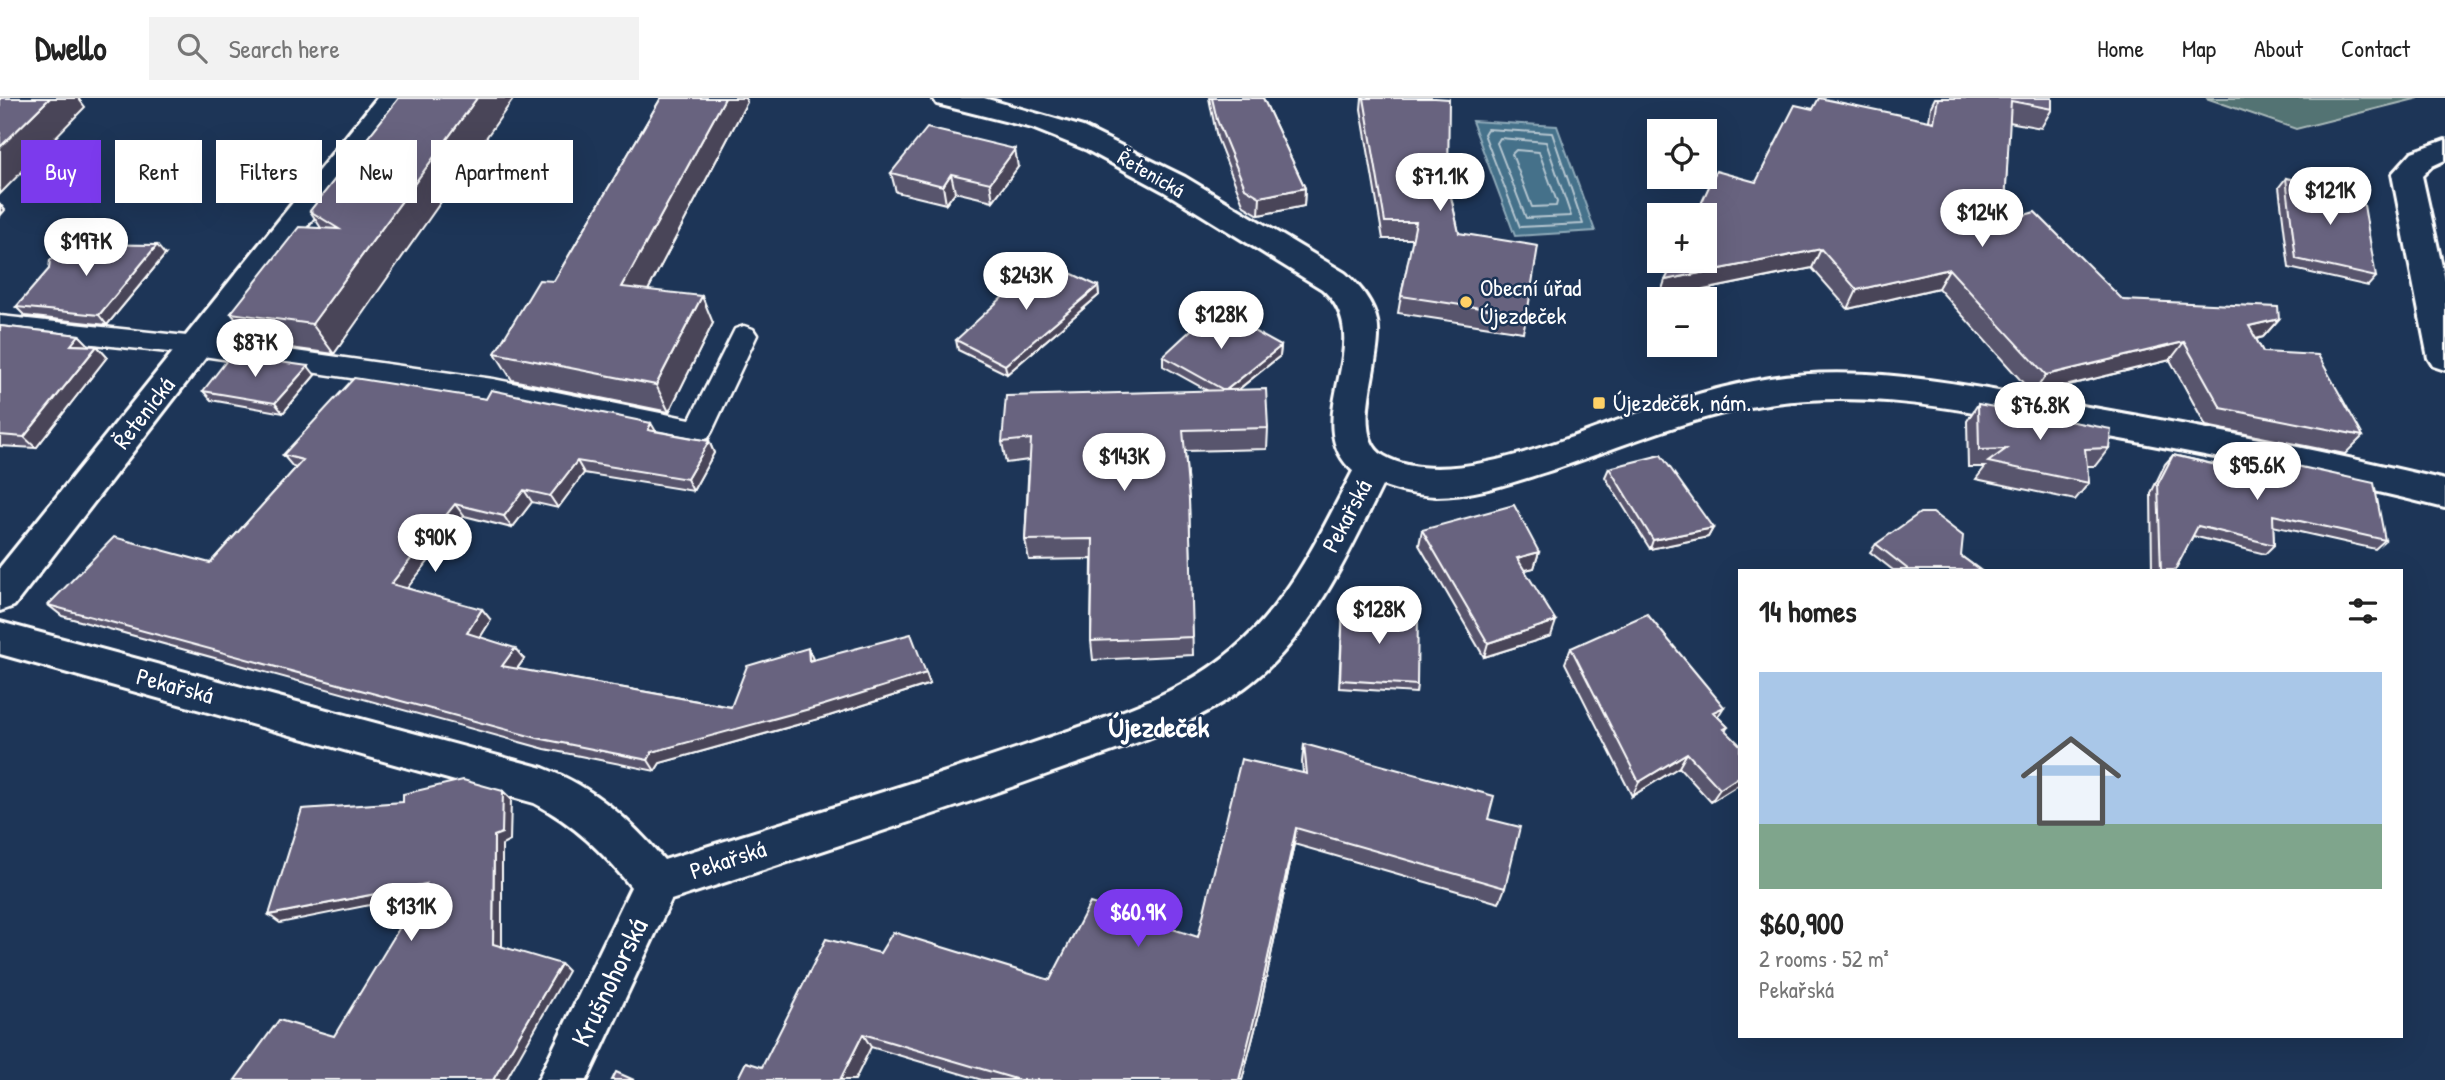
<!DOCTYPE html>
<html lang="en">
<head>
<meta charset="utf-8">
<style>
  body { margin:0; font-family:"Patrick Hand",sans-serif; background:#f2f2f2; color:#222; height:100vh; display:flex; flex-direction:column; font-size:26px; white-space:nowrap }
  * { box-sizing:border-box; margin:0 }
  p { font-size:23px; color:#767676 }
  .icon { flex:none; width:38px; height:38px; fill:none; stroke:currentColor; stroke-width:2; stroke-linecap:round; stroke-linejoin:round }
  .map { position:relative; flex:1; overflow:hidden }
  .panel { position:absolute; left:1738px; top:471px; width:665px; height:469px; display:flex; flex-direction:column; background:#fff; border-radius:0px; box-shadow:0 7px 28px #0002 }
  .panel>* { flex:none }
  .banner { position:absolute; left:21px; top:42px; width:665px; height:63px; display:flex; gap:14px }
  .fabs { position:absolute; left:1647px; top:21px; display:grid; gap:14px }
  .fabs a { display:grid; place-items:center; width:70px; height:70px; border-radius:0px; background:#fff; box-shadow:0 7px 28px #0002; font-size:35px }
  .price { position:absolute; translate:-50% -60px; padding:0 16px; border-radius:24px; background:#fff; color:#222; font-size:23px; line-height:46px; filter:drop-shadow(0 2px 4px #0008) }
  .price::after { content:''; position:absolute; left:50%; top:42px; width:21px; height:16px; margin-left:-10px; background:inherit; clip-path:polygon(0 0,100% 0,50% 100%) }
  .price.active { background:#7c3aed; color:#fff }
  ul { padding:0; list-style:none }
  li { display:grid; align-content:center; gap:14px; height:371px; padding:0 21px }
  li+li { border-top:2px solid #e0e0e0 }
  li span { display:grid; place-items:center; height:217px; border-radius:0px; color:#555 }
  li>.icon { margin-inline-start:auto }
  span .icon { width:126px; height:126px; fill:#fffc; stroke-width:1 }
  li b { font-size:30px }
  h2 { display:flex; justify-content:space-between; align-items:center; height:84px; padding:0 21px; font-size:30px }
  .chip { padding:0 24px; border-radius:0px; background:#fff; box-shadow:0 7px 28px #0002; font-size:24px; line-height:63px }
  .chip.active { background:#7c3aed; color:#fff }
  header { display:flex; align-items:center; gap:42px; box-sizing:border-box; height:98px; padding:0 35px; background:#fff; border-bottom:2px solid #e0e0e0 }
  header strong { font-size:33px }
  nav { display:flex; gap:38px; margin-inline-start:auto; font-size:24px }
  .search { width:490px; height:63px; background:#f2f2f2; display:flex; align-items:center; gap:18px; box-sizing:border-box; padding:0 24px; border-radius:0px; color:#767676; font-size:26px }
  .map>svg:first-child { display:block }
</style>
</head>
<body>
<header>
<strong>Dwello</strong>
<div class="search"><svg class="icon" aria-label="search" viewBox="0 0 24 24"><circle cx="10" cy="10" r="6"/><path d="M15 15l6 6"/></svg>Search here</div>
<nav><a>Home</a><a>Map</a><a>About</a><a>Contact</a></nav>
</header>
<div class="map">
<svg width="2445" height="982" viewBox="0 0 2445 982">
  <rect width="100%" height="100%" fill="#1d3557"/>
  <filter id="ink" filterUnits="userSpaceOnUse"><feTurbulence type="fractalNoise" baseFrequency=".0143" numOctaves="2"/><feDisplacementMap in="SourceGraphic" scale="14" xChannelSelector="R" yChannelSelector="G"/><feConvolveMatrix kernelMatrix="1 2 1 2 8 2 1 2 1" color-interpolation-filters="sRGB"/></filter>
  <g filter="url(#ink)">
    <path fill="#537373" stroke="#a9b9b9" stroke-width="2" d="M 2206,0 L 2419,0 L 2296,31 Z"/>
    <path fill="#45718a" stroke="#8faab9" stroke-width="2" d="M 1472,23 L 1557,28 L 1595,133 L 1515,138 Z"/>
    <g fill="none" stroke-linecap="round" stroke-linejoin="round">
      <path stroke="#b5c6d0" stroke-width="2" d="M 1487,31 L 1552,35 L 1583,126 L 1520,129 L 1484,36 Z
        M 1500,40 L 1546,44 L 1571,118 L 1526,120 L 1497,45 Z
        M 1516,52 L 1539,54 L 1557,104 L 1556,108 L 1532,109 L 1512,56 Z"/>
      <defs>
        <path id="service" d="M 0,218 L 196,239 L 493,281 L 690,321 L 735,231 L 744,228 L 753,231 L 757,237 L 712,333 L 708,340 L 698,343 L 493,301 L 196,257 L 0,236 Z"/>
        <path id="minor" d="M 377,0 L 406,0 L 14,508 L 0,513 L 0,469 Z
          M 2445,42 L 2445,62 L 2432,68 L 2422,78 L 2445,182 L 2445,272 L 2433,268 L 2428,260 L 2392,76 L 2412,54 Z
          M 1373,356 L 1386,360 L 1391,370 C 1357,437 1327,509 1274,564 C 1216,624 1128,647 1053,674 C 927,720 799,760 671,802 L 587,982 L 538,982 L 631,789 C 603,754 574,726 534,705 L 0,556 L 0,524 L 543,670 C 594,689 630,722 664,762 C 785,724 907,688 1027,647 C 1102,621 1185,598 1244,542 C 1297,492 1326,423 1360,360 Z"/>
        <path id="tertiary" d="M 933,0 L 984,0 L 1083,29 L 1185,79 L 1345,175 C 1359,187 1373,204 1377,223 C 1385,258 1347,337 1384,358 C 1448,394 1568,339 1633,317 C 1677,302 1723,287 1770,280 C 1871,265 1972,289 2071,306 C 2197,328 2321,352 2445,382 L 2445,410 C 2325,380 2204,356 2082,334 C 1969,313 1855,286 1741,311 C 1674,325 1610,353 1546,374 C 1510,385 1474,398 1436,398 C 1414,397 1392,392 1372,383 C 1366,381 1359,378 1354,374 C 1295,323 1382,243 1322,191 L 1163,93 L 1087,52 L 1032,30 L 937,6 Z"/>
      </defs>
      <use href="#service" stroke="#fff" stroke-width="5"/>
      <use href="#minor" stroke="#fff" stroke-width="6"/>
      <use href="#tertiary" stroke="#fff" stroke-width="6"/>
      <use href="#service" fill="#1d3557" fill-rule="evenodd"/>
      <use href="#minor" fill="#1d3557" fill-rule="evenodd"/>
      <use href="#tertiary" fill="#1d3557" fill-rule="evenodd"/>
    </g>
    <path fill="#59556d" stroke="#fff" stroke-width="2" d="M 399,0 L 334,256 L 254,245 L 231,215 L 321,130 L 310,113 Z
      M 661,0 L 745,0 L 747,4 L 648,192 L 713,225 L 669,314 L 512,282 L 495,255 L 554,183 Z
      M 1209,0 L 1263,0 L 1305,90 L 1304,108 L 1259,117 L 1244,108 L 1217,40 Z
      M 1362,0 L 1435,0 L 1448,86 L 1459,135 L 1527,217 L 1523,234 L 1398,215 L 1401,198 L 1413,141 L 1383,141 L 1361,11 Z
      M 1935,0 L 2052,0 L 2052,11 L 2041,30 L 2009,24 L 2004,123 L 2123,202 L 2279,221 L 2263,239 L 2256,241 L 2263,254 L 2363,338 L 2345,356 L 2206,328 L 2170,262 L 2033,296 L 1938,190 L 1848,211 L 1812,170 L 1659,201 L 1756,84 L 1813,11 L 1929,23 L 1931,8 Z
      M 1018,69 L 993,103 L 955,94 L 946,106 L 896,94 L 891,75 Z
      M 2286,80 L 2376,179 L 2368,188 L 2289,170 L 2279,89 Z
      M 165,157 L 107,227 L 25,218 L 16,209 Z
      M 1098,188 L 1099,197 L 1007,276 L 958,252 L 956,242 Z
      M 0,228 L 79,237 L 89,248 L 97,248 L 107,259 L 36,350 L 0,348 Z
      M 1281,248 L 1280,258 L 1238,292 L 1268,330 L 1267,351 L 1185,353 L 1189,402 L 1193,557 L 1093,562 L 1091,543 L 1092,461 L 1029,462 L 1025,442 L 1029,362 L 1006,365 L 1002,344 L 1208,293 L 1163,268 L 1163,258 Z
      M 315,277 L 283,315 L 211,302 L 203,293 Z
      M 1978,306 L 2109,350 L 2095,368 L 2087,368 L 2089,385 L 2075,402 L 1976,381 L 1985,369 L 1968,369 L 1967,323 Z
      M 656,333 L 709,343 L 714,355 L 693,393 L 584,375 L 558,410 L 532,404 L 512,430 L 464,418 L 407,490 L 491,522 L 480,539 L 524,561 L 517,571 L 731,609 L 813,562 L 926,575 L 930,586 L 829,618 L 660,665 L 655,673 L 545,651 L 62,518 L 48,507 L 210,465 L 296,370 L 293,369 L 283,357 Z
      M 2233,354 L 2385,442 L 2375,451 L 2273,428 L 2274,447 L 2265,456 L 2193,438 L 2175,472 L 2152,472 L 2151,395 L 2165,366 L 2173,357 L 2227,369 L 2224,364 Z
      M 1609,370 L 1713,430 L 1708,439 L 1650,451 L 1605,379 Z
      M 1422,432 L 1539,454 L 1534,470 L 1525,472 L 1551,538 L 1484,559 L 1419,447 Z
      M 1876,446 L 1961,458 L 1980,472 L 1893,472 L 1870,454 Z
      M 1343,509 L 1417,587 L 1416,595 L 1339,590 Z
      M 1571,550 L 1718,619 L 1728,629 L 1725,633 L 1740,686 L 1711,704 L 1679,669 L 1632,698 L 1565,565 Z
      M 1304,646 L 1488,721 L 1505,790 L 1499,805 L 1294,746 L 1258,920 L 1242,982 L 982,982 L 871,949 L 762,969 L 880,855 L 1050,882 L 1198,839 L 1303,675 L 1302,664 Z"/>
    <path fill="#494559" stroke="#fff" stroke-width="2" d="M 50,0 L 78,0 L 85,9 L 0,96 L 0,49 Z
      M 477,0 L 514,0 L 334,256 L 312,226 Z
      M 725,0 L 745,0 L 747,4 L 635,217 L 622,189 Z
      M 1015,51 L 1018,69 L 993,103 L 990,85 Z
      M 951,76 L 955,94 L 946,106 L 943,88 Z
      M 1305,90 L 1304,108 L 1259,117 L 1260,99 Z
      M 0,106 L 5,112 L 0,118 Z
      M 157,147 L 165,157 L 107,227 L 99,217 Z
      M 1821,151 L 1812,170 L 1659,201 L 1665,182 Z
      M 1949,171 L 1938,190 L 1848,211 L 1857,192 Z
      M 1098,188 L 1099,197 L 1007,276 L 1005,267 Z
      M 702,198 L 713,225 L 669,314 L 656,287 Z
      M 2279,221 L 2263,239 L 2234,247 L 2249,228 Z
      M 79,237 L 90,248 L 71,247 Z
      M 2184,244 L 2170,262 L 2033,296 L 2046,277 Z
      M 97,248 L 107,259 L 36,350 L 24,339 Z
      M 1281,248 L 1280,258 L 1225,302 L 1225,293 Z
      M 308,268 L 315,277 L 283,315 L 275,305 Z
      M 651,325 L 658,337 L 648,332 Z
      M 709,343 L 714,355 L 693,393 L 687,381 Z
      M 577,363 L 584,375 L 558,410 L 550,398 Z
      M 524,392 L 532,404 L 512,430 L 504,418 Z
      M 455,406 L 464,418 L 401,498 L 391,486 Z
      M 1713,430 L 1708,439 L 1650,451 L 1653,442 Z
      M 1539,454 L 1534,470 L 1513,475 L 1517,460 Z
      M 482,511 L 491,522 L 476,546 L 467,535 Z
      M 1556,523 L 1551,538 L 1484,559 L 1488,545 Z
      M 515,550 L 524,561 L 511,579 L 502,568 Z
      M 808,550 L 813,561 L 809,563 Z
      M 926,575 L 930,586 L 829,618 L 660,665 L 655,673 L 648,662 L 652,654 Z
      M 1724,609 L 1715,623 L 1713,614 Z
      M 1687,655 L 1679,669 L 1632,698 L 1639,684 Z
      M 1740,678 L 1740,686 L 1711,704 L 1720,691 Z
      M 503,693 L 511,701 L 510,743 L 502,747 L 502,854 L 493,846 L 494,738 Z
      M 1296,730 L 1294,746 L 1258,920 L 1242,982 L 1239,982 Z
      M 426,786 L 435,794 L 280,825 L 269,817 Z
      M 561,866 L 568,873 L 506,982 L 493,982 Z
      M 863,936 L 871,949 L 855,982 L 840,982 Z"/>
    <path fill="#68637f" stroke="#fff" stroke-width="2" d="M 0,0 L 50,0 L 0,49 Z
      M 399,0 L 477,0 L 312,226 L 231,215 L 299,129 L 339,131 L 310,113 Z
      M 661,0 L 725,0 L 622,189 L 702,198 L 656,287 L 495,255 L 539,182 L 554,183 Z
      M 1212,0 L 1263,0 L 1305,90 L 1260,99 L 1245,90 L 1217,22 Z
      M 1364,0 L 1435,0 L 1449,1 L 1448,86 L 1459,135 L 1538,148 L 1527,217 L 1401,198 L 1416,124 L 1385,124 Z
      M 1819,0 L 1934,24 L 1938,0 L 2052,0 L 2052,11 L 2011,3 L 2004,123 L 2035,114 L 2123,202 L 2278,209 L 2279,221 L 2249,228 L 2263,254 L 2318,257 L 2363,338 L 2221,310 L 2184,244 L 2046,277 L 1949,171 L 1857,192 L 1821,151 L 1665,182 L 1675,163 L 1704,163 L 1704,117 L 1696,117 L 1716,73 L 1756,84 L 1795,7 L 1813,11 Z
      M 927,30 L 1015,51 L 990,85 L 951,76 L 943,88 L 891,75 Z
      M 2286,80 L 2362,95 L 2376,179 L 2296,161 Z
      M 71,146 L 157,147 L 99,217 L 16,209 L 49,171 L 50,162 L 63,156 Z
      M 1043,162 L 1098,188 L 1005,267 L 956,242 Z
      M 1205,219 L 1221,227 L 1228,219 L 1281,248 L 1226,292 L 1224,292 L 1163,258 Z
      M 0,228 L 79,237 L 71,247 L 97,248 L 24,339 L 0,337 Z
      M 231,257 L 308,268 L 275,305 L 203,293 Z
      M 354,280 L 486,301 L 491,292 L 651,325 L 648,332 L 709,343 L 687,381 L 577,363 L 550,398 L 524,392 L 504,418 L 455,406 L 391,486 L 482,511 L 467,535 L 515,550 L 502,568 L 731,609 L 747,568 L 808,550 L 809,563 L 911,536 L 926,575 L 824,607 L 652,654 L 648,662 L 537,640 L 48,507 L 114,439 L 210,465 L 303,362 L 283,357 Z
      M 1266,291 L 1268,330 L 1183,332 L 1189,402 L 1193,539 L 1091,543 L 1093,441 L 1025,442 L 1031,341 L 1002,344 L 1006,298 Z
      M 1978,306 L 2111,331 L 2109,350 L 2085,351 L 2089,385 L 1988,364 L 2006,351 L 1979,352 Z
      M 2233,354 L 2374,385 L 2385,442 L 2273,417 L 2274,447 L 2198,428 L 2175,472 L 2161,472 L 2158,386 L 2173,357 L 2242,373 Z
      M 1661,357 L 1713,430 L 1653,442 L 1609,370 Z
      M 1514,407 L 1539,454 L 1517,460 L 1556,523 L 1488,545 L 1422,432 Z
      M 1920,415 L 1933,415 L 1963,438 L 1961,458 L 1980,472 L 1909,472 L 1876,446 Z
      M 1343,509 L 1418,515 L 1417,587 L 1340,582 Z
      M 1647,516 L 1724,609 L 1713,614 L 1728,629 L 1724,631 L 1740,647 L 1740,678 L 1720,691 L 1687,655 L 1639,684 L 1571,550 Z
      M 1304,646 L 1494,698 L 1488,721 L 1520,729 L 1505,790 L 1296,730 L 1258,906 L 1239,982 L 1019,982 L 863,936 L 840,982 L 737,982 L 746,964 L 762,969 L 826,841 L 880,855 L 893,834 L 1050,882 L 1090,805 L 1198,839 L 1241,661 L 1307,676 Z
      M 463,682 L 503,693 L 502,735 L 494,738 L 493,846 L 561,866 L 493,982 L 235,982 L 279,922 L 334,938 L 426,786 L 269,817 L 302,711 L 403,704 L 403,696 Z
      M 616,974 L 634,982 L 612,982 Z"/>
  </g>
  <g fill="#ffd166" stroke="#1d3557" stroke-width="2.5">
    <circle cx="1466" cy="204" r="7"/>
    <rect x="1592" y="298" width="14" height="14" rx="3.5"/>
  </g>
  <g text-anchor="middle" stroke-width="5" stroke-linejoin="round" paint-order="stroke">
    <g font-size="21" fill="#fff" stroke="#1d3557">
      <text transform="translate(1151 76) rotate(30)" y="7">Řetenická</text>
    </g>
    <g font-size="24" fill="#fff" stroke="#1d3557" text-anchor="start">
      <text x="1480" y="198">Obecní úřad<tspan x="1480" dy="28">Újezdeček</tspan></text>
      <text x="1613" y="313">Újezdeček, nám.</text>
    </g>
    <g font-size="24" fill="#fff" stroke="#1d3557">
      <text transform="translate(144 315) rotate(-52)" y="8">Řetenická</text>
      <text transform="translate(1347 418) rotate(-62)" y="8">Pekařská</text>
      <text transform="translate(175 588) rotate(15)" y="8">Pekařská</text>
      <text transform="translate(728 762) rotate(-18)" y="8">Pekařská</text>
    </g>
    <g font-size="28" font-weight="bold" fill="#fff" stroke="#1d3557">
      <text x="1159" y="639">Újezdeček</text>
    </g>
    <g font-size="28" fill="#fff" stroke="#1d3557">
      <text transform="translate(609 884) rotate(-64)" y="10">Krušnohorská</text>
    </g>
  </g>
</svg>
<div class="fabs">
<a><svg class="icon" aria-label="locate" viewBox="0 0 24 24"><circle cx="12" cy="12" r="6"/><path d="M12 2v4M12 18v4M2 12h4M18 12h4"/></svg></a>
<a>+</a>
<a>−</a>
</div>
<b class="price" style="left:1440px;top:115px">$71.1K</b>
<b class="price" style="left:2330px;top:129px">$121K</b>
<b class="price" style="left:1982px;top:151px">$124K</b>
<b class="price" style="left:86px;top:180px">$197K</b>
<b class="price" style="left:1026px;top:214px">$243K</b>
<b class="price" style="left:1221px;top:253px">$128K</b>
<b class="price" style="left:255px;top:281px">$87K</b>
<b class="price" style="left:2040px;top:344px">$76.8K</b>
<b class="price" style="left:1124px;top:395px">$143K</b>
<b class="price" style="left:2257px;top:404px">$95.6K</b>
<b class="price" style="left:435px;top:476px">$90K</b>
<b class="price" style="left:1379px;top:548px">$128K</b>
<b class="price" style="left:411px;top:845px">$131K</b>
<b class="price active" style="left:1138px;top:851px">$60.9K</b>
<div class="banner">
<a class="chip active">Buy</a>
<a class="chip">Rent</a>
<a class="chip">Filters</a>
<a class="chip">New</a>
<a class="chip">Apartment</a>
</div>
<section class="panel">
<h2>14 homes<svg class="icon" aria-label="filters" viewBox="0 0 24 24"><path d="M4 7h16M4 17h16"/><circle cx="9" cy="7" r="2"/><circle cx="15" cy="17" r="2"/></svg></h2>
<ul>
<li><span style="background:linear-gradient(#a9c7e8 70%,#7fa58c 0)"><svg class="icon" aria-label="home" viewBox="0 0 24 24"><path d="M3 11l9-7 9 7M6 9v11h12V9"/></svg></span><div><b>$60,900</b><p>2 rooms · 52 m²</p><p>Pekařská</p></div></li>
</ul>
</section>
</div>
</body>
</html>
